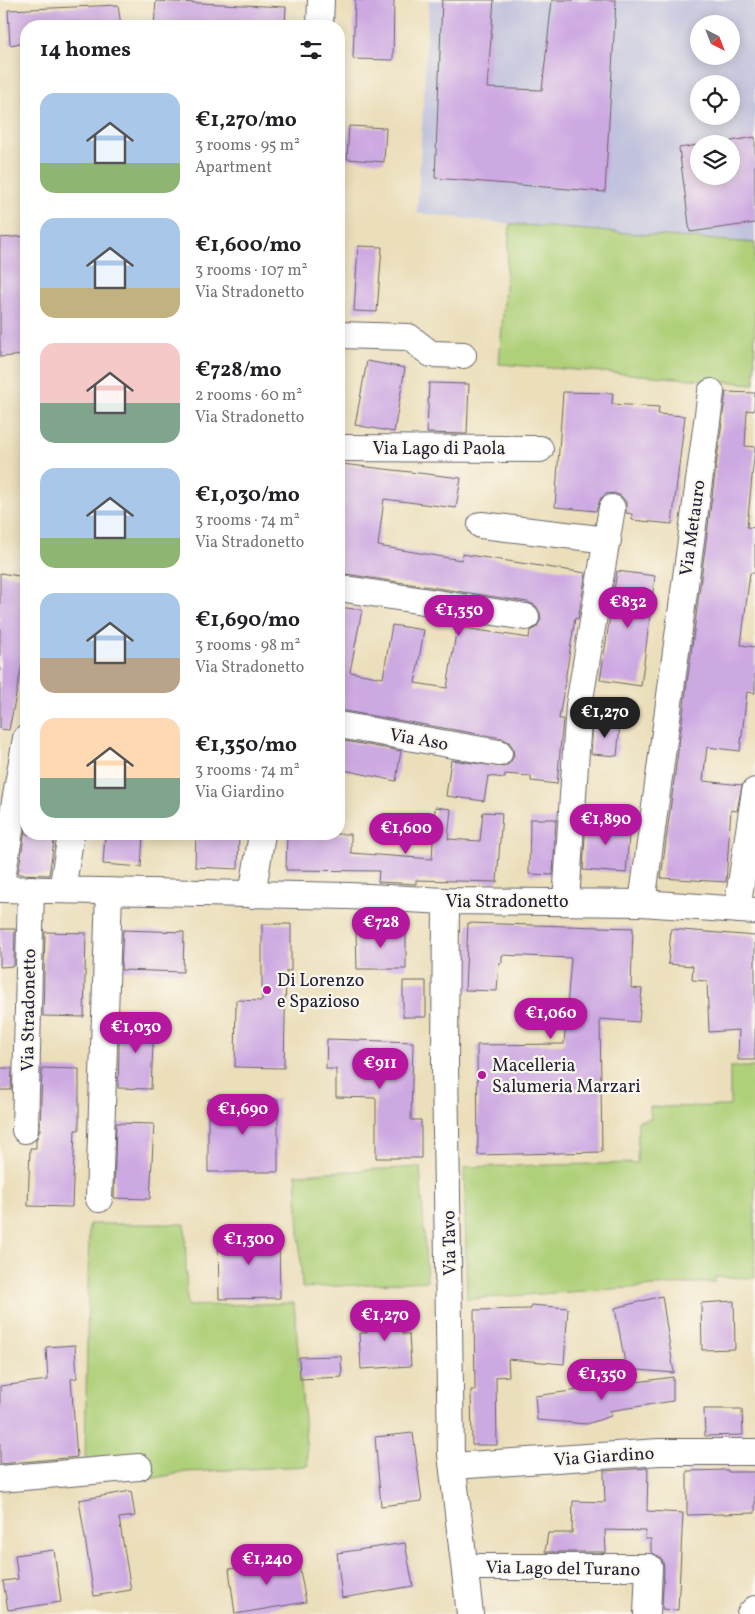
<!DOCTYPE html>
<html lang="en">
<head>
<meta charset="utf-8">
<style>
  body { margin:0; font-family:Vollkorn,serif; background:#f6f6f6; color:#202124; height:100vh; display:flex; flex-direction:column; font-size:19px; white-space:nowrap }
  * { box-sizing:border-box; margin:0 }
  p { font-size:16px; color:#757577 }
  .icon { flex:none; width:28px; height:28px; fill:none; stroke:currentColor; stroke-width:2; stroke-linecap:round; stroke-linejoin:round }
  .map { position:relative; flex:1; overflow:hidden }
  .sheet { position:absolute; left:20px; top:20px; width:325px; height:820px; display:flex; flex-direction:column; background:#fff; border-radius:20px; box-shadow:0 2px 12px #0003 }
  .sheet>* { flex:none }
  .needle { width:32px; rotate:138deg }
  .controls { position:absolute; left:690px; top:15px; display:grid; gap:10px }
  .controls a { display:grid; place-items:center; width:50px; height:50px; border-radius:50%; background:#fff; box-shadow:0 2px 12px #0003; font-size:25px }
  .price { position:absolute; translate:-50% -42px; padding:0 11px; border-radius:18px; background:#b5179e; color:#fff; font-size:16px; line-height:32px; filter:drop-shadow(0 1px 2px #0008) }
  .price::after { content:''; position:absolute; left:50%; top:30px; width:15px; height:11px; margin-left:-8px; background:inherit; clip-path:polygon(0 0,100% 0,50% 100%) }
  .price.on { background:#222; color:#fff }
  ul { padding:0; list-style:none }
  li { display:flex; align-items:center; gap:15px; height:125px; padding:0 20px }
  li span { display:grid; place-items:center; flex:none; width:140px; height:100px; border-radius:15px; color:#555 }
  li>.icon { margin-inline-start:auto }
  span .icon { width:60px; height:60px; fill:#fffc; stroke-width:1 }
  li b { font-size:21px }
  h2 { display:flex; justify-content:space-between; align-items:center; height:60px; padding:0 20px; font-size:21px }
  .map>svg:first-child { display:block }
</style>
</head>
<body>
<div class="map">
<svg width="755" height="1614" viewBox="0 0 755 1614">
  <rect width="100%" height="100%" fill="#fbf7ec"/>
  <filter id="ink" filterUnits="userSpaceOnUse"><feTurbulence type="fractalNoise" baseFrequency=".02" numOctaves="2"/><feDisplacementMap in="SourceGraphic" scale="10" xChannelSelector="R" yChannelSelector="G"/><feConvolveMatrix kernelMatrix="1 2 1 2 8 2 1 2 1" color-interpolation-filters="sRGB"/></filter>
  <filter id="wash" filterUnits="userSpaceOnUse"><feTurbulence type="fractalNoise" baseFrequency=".0096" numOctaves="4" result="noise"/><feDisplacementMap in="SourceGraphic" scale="20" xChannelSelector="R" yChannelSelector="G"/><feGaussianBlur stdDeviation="1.12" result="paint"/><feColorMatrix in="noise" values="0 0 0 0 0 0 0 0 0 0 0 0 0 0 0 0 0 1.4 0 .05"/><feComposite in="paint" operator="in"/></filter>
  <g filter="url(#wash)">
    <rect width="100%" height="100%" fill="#ebdeba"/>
    <path fill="#c1c2dd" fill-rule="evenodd" d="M 429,0 L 755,0 L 755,243 L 510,224 L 417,213 ZM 699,24 L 731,24 L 731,56 L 699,56 ZM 699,84 L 731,84 L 731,116 L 699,116 ZM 699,144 L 731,144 L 731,176 L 699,176 Z"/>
    <path fill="#afd079" stroke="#68795a" d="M 510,224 L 755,243 L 755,384 L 499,364 Z
      M 730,1067 L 755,1067 L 755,1278 L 715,1277 L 715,1282 L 467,1299 L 464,1167 L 637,1163 L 638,1121 L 651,1119 L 650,1107 L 730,1106 Z
      M 420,1167 L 427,1281 L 302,1288 L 296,1174 Z
      M 89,1224 L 185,1224 L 187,1306 L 294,1303 L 308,1466 L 186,1472 L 150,1479 L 152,1457 L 85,1463 Z"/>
    <g id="blocks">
      <path fill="#cda9e2" d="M 355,0 L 394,0 L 393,60 L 353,59 Z
        M 442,0 L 494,0 L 487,88 L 542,90 L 552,0 L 616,0 L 605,192 L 435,178 Z
        M 156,1 L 286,7 L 285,26 L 154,26 Z
        M 118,5 L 121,26 L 26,26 L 26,42 L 10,45 L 8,10 Z
        M 349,126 L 386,128 L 384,162 L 347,159 Z
        M 755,137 L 755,223 L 690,232 L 679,148 L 699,145 L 699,176 L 731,176 L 731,141 Z
        M 26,236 L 26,355 L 0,357 L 0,238 Z
        M 358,246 L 382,247 L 377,312 L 354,311 Z
        M 367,361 L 405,368 L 394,432 L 355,425 Z
        M 429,383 L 469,384 L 467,434 L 427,433 Z
        M 563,392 L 613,393 L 612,404 L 659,407 L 658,414 L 685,416 L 672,524 L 632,520 L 632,514 L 626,513 L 626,502 L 621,496 L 614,493 L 606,494 L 601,498 L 596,511 L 555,507 Z
        M 726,392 L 755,393 L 754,411 L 747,410 L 745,446 L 755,447 L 747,527 L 755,528 L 755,573 L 750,573 L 741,645 L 755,647 L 755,693 L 747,692 L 740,751 L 707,747 L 703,781 L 742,785 L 737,811 L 731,810 L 726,882 L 661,878 Z
        M 342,464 L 461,478 L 456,508 L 384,499 L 378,546 L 461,560 L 462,554 L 586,573 L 578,619 L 575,618 L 559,719 L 563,719 L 557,784 L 531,781 L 531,776 L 505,774 L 505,778 L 488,776 L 484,801 L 446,796 L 451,760 L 504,767 L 510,763 L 514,756 L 513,748 L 509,742 L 502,738 L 455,730 L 339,710 L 339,607 L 362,610 L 350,672 L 383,678 L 392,625 L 424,630 L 415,683 L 447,688 L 457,627 L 529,638 L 530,631 L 537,627 L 541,619 L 540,612 L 536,606 L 528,602 L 339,573 L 339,486 Z
        M 617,571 L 655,576 L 641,686 L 600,680 Z
        M 0,573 L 26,577 L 26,645 L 9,730 L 0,729 Z
        M 593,722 L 620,724 L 617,756 L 591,754 Z
        M 339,740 L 401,751 L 396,781 L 339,769 Z
        M 435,807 L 451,809 L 448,839 L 480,841 L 483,812 L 502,813 L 497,882 L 416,880 L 416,884 L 378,882 L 379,871 L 286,870 L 287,834 L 351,834 L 351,853 L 432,859 Z
        M 530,819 L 556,819 L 553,875 L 529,874 Z
        M 586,820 L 630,822 L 626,873 L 583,870 Z
        M 26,825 L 26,834 L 55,834 L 49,875 L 18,874 Z
        M 105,834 L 143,834 L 141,867 L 103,864 Z
        M 196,834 L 239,834 L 238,869 L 195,867 Z
        M 468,923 L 633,928 L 631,988 L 642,989 L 639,1022 L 600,1019 L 602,1152 L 478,1155 L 477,1045 L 564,1044 L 571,958 L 502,955 L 502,963 L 499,963 L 497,991 L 465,990 Z
        M 262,924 L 291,924 L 291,971 L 286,971 L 284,1068 L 235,1067 L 236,1000 L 262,1001 Z
        M 0,929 L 15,929 L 14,966 L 0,967 Z
        M 671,929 L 755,936 L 755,1060 L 738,1060 L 739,1030 L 709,1032 L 707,981 L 692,980 L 693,966 L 668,964 Z
        M 123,930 L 184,932 L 183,972 L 121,970 Z
        M 356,930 L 406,930 L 406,969 L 357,969 Z
        M 45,932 L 86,933 L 84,1017 L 43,1016 Z
        M 403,981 L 426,981 L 426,1017 L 403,1017 Z
        M 120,1019 L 154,1021 L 151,1089 L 118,1088 Z
        M 327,1039 L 413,1042 L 411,1120 L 421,1120 L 421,1158 L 376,1158 L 376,1098 L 336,1097 L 336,1069 L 326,1069 Z
        M 0,1068 L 12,1068 L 11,1090 L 0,1090 Z
        M 42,1068 L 79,1069 L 79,1130 L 75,1130 L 72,1207 L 28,1206 L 30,1148 L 36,1148 L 36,1140 L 40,1130 Z
        M 208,1099 L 278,1099 L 278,1172 L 208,1172 Z
        M 116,1123 L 154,1124 L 150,1199 L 114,1198 Z
        M 279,1233 L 280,1298 L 219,1299 L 218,1234 Z
        M 662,1296 L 674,1373 L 626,1369 L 615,1308 Z
        M 734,1301 L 735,1349 L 702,1350 L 701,1303 Z
        M 531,1305 L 568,1308 L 564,1364 L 508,1359 L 509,1376 L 496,1377 L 497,1445 L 472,1445 L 471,1390 L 475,1390 L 474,1310 L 531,1309 Z
        M 401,1311 L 403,1334 L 409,1334 L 411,1366 L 361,1369 L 359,1333 L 367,1333 L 366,1313 Z
        M 75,1345 L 77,1378 L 71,1379 L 77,1457 L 0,1464 L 0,1386 L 48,1380 L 46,1347 Z
        M 341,1356 L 342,1377 L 300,1379 L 299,1357 Z
        M 673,1377 L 673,1401 L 609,1411 L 611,1416 L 587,1424 L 537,1420 L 535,1396 Z
        M 704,1409 L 742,1409 L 743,1435 L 705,1436 Z
        M 413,1433 L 422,1501 L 381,1506 L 375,1437 Z
        M 648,1468 L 647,1511 L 683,1513 L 678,1610 L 662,1609 L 664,1567 L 662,1559 L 651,1552 L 651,1539 L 645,1539 L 646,1531 L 605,1530 L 606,1552 L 545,1552 L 548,1533 L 572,1533 L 573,1501 L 605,1502 L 604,1471 Z
        M 728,1470 L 728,1472 L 755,1472 L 755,1513 L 687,1515 L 687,1471 Z
        M 131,1491 L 135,1516 L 119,1518 L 131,1590 L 94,1596 L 79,1500 Z
        M 405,1543 L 413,1586 L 342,1598 L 337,1553 Z
        M 54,1550 L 61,1602 L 8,1610 L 3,1581 L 18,1579 L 15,1555 Z
        M 298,1560 L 306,1602 L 235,1614 L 229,1569 Z"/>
    </g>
  </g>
  <g filter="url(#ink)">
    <use href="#blocks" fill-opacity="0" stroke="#686467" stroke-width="1"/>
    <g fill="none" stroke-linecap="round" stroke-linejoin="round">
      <defs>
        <path id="minor" d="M 320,26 L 321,0
          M 339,335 L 409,337 L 431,354 L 463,355
          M 339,448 L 540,449
          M 481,525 L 608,540
          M 339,588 L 526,617
          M 339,725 L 499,753
          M 0,889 L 349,896 L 446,901 L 642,903 L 755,911
          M 0,889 L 26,738
          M 62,890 L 71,834
          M 252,895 L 262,834
          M 446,901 L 445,1065 L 451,1454 L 470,1614
          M 566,901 L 579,705 L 612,508
          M 642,903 L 711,392
          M 737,910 L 755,791
          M 25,1130 L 31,889
          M 99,1199 L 109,892
          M 453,1466 L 659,1452 L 755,1452
          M 0,1479 L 139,1467
          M 465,1567 L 649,1567 L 647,1614
          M 750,1614 L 755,1609"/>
      </defs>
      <use href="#minor" stroke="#686467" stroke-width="28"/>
      <use href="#minor" stroke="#fff" stroke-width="26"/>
    </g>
  </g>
  <g fill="#b5179e" stroke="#fbf7ec" stroke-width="2">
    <circle cx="267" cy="990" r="5"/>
    <circle cx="482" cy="1075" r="5"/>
  </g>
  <g text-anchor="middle" stroke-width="4.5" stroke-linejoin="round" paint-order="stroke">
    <g font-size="18" fill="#22223b" stroke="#fbf7ec">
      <text x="439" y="454">Via Lago di Paola</text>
      <text transform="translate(692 528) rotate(-82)" y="6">Via Metauro</text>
      <text transform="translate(419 739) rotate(10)" y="6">Via Aso</text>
      <text x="507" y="907">Via Stradonetto</text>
      <text transform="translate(28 1010) rotate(-89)" y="6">Via Stradonetto</text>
      <text transform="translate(449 1243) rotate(-91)" y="6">Via Tavo</text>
      <text transform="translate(604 1456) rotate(-4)" y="6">Via Giardino</text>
      <text transform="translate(563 1568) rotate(1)" y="6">Via Lago del Turano</text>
    </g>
    <g font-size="18" fill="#22223b" stroke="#fbf7ec" text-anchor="start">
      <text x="277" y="986">Di Lorenzo<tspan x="277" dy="21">e Spazioso</tspan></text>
      <text x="492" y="1071">Macelleria<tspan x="492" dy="21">Salumeria Marzari</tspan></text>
    </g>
  </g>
</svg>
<div class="controls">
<a><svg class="needle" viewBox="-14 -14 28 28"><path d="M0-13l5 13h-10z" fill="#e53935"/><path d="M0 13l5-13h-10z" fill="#757577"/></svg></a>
<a><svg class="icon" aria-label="locate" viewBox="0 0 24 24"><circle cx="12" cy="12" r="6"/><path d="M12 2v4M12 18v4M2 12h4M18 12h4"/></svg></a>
<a><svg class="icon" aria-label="layers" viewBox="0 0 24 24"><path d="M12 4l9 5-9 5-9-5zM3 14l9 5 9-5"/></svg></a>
</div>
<b class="price" style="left:628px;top:629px">€832</b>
<b class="price" style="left:459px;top:637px">€1,350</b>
<b class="price on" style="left:605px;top:739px">€1,270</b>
<b class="price" style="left:606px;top:846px">€1,890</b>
<b class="price" style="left:406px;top:855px">€1,600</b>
<b class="price" style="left:381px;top:949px">€728</b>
<b class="price" style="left:551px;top:1040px">€1,060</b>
<b class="price" style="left:136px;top:1054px">€1,030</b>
<b class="price" style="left:380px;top:1090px">€911</b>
<b class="price" style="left:243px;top:1136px">€1,690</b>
<b class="price" style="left:249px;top:1266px">€1,300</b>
<b class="price" style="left:385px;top:1342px">€1,270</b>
<b class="price" style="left:602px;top:1401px">€1,350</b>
<b class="price" style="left:267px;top:1586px">€1,240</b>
<section class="sheet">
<h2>14 homes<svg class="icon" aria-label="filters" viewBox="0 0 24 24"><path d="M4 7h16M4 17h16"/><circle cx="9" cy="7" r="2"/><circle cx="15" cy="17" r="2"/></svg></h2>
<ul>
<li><span style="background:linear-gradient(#a9c7e8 70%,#8fb573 0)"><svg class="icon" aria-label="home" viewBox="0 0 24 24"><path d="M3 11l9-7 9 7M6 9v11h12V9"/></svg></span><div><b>€1,270/mo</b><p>3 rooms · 95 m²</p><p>Apartment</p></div></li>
<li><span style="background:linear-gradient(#a9c7e8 70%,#c2b280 0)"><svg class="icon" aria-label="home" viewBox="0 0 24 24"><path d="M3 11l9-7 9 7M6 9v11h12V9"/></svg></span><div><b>€1,600/mo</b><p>3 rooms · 107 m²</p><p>Via Stradonetto</p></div></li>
<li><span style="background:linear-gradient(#f6c9c9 60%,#7fa58c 0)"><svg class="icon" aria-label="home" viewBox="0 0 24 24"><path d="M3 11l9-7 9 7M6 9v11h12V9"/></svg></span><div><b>€728/mo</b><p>2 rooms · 60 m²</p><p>Via Stradonetto</p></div></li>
<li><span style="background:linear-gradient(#a9c7e8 70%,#8fb573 0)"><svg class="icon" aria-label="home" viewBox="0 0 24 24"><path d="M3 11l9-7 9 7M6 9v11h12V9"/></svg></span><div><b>€1,030/mo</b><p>3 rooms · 74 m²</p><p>Via Stradonetto</p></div></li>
<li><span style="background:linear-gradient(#a9c7e8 65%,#b9a48a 0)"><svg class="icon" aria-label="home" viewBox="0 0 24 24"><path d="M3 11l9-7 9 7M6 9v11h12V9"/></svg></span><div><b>€1,690/mo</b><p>3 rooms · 98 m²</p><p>Via Stradonetto</p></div></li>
<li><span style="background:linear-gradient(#ffd9b3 60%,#7fa58c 0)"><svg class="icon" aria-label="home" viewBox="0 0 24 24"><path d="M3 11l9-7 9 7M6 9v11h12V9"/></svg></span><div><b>€1,350/mo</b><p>3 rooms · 74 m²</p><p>Via Giardino</p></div></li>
</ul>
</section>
</div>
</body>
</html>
